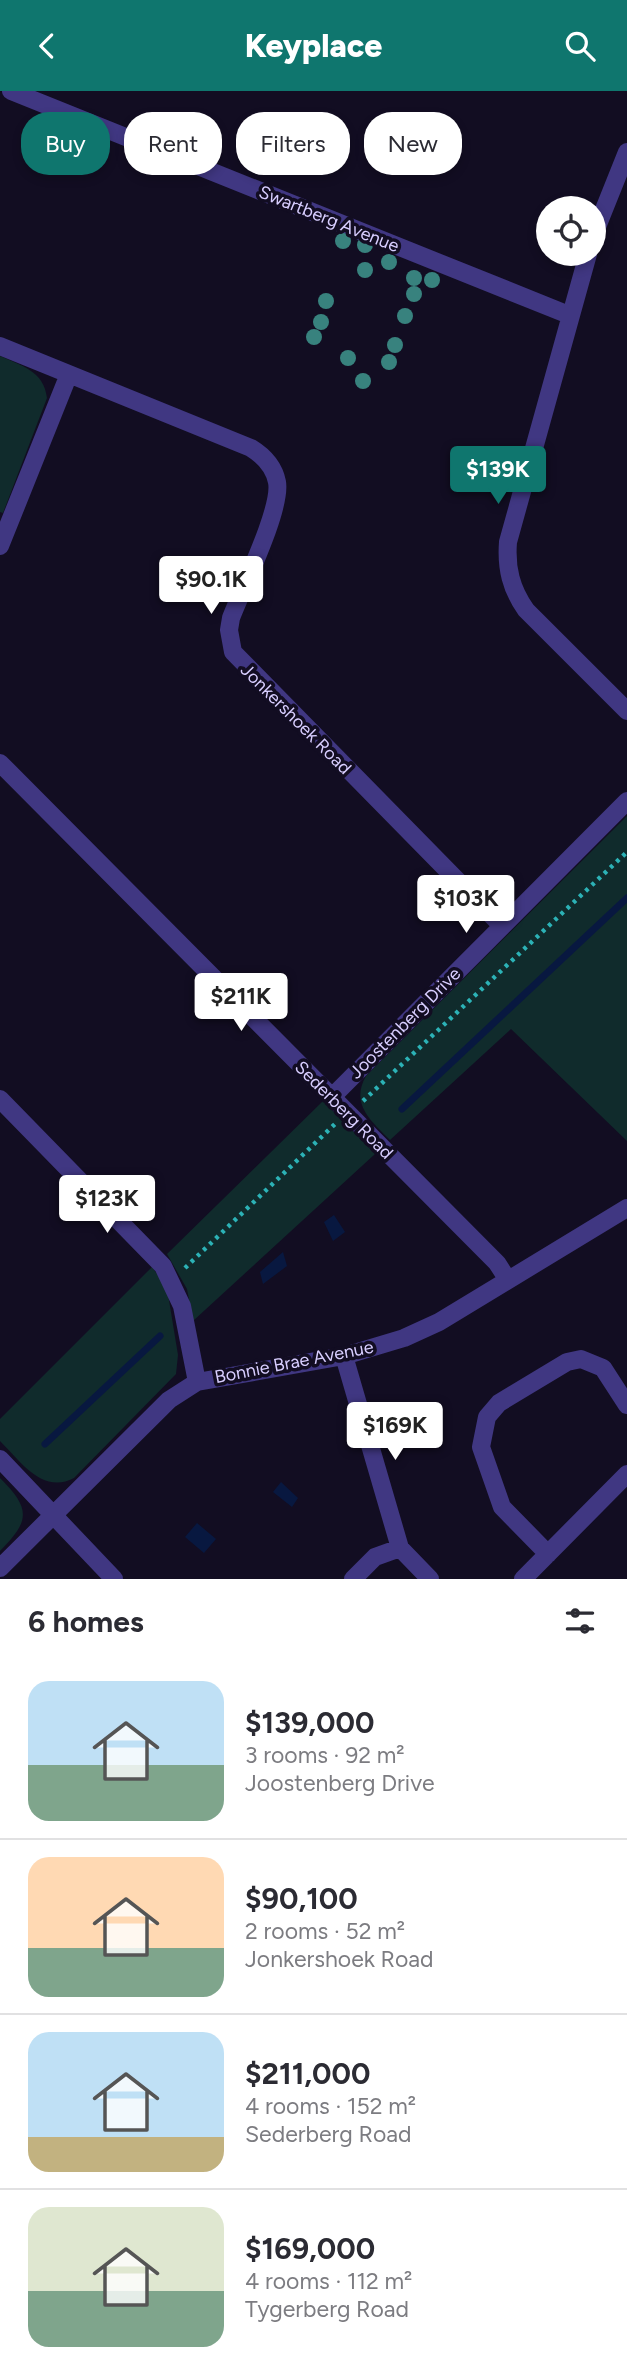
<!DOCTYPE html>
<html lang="en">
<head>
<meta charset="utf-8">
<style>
  body { margin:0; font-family:Figtree,sans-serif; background:#f2f2f3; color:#2b2b33; height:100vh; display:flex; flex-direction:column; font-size:26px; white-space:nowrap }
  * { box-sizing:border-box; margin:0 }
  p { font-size:23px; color:#7c7c81 }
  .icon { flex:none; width:38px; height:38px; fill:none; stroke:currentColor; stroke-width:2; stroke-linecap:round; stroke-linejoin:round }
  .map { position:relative; height:1488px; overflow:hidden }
  .drawer { display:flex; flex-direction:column; background:#fff; flex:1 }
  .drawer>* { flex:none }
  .guide { position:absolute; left:21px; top:21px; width:586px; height:63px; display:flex; gap:14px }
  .fabs { position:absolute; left:536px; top:105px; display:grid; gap:14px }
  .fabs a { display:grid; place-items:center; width:70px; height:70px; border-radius:50%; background:#fff; box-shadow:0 4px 10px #0003; font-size:35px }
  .price { position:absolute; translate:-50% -60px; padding:0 16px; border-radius:7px; background:#fff; color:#222; font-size:23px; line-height:46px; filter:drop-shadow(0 2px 4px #0008) }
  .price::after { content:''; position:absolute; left:50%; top:42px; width:21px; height:16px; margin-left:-10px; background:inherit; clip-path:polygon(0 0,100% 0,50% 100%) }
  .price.selected { background:#0f766e; color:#fff }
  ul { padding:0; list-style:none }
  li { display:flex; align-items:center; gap:21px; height:175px; padding:0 28px }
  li+li { border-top:2px solid #e1e1e2 }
  li span { display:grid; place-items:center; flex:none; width:196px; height:140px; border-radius:21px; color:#555 }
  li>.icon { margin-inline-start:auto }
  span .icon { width:84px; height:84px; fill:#fffc; stroke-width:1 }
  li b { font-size:30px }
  h2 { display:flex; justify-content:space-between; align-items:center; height:84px; padding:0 28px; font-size:30px }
  .pill { padding:0 24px; border-radius:28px; background:#fff; box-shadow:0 4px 10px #0003; font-size:24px; line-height:63px }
  .pill.selected { background:#0f766e; color:#fff }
  header { display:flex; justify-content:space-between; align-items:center; height:91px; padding:0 28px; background:#0f766e; color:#fff; font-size:32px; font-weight:800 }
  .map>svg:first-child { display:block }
</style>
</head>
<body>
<header><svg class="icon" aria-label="back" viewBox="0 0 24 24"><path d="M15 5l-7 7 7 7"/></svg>Keyplace<svg class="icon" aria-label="search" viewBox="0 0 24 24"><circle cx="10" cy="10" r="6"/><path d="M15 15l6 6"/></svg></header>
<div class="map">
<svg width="627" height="1488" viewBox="0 0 627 1488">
  <rect width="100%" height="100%" fill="#120d22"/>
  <path fill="#102b2c" d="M 0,265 C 22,275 44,280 47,307 L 3,422 L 0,421 Z
    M 627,725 L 627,1050 L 511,938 L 390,1049 C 371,1030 350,1013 366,985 Z
    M 323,1010 L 375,1063 L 193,1230 L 187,1198 L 167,1163 Z
    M 152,1176 L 167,1197 L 178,1264 L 176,1283 L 74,1387 C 43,1404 20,1370 0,1350 L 0,1328 Z
    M 0,1387 C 30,1417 31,1429 0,1460 Z"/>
  <path fill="#081840" d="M 334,1124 L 345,1141 L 333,1150 L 324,1131 Z
    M 283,1161 L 287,1175 L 263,1193 L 260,1181 Z
    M 281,1391 L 298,1407 L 292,1416 L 273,1401 Z
    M 197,1432 L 216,1448 L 204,1462 L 185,1446 Z"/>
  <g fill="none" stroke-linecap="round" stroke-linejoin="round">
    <path stroke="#081840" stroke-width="7" d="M 402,1018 L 627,807
      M 45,1353 L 160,1245"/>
    <path stroke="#2cb2b6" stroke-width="4.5" stroke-dasharray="3.5 5" stroke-linecap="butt" d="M 363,1010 L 627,761
      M 185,1177 L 335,1033"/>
    <path stroke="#403782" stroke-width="18" d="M 11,0 L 569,224
      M 593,146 L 627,61
      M 588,163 L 508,451 C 506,477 511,498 526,519 L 627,620
      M 0,255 L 251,357 C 264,365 274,376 277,391 C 282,418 242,498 231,527 L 229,539 L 233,561 L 502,835
      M 0,455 L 69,283
      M 0,672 L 497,1172 L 508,1189
      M 332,1006 L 627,710
      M 0,1008 L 163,1175 L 182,1215 L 197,1291
      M 344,1265 L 400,1457 L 430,1488
      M 0,1368 L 114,1488
      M 548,1463 L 502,1416 L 481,1356 L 487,1326 L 499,1312 L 567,1271 L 581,1268 L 603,1277 L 627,1314
      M 0,1477 L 169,1309 L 197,1291 L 344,1265 L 404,1247 L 439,1231 L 627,1117
      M 353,1488 L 375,1466 L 400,1457
      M 523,1488 L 627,1383"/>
  </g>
  <g fill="#38827e">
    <circle cx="343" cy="150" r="8"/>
    <circle cx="365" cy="154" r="8"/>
    <circle cx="389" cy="171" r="8"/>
    <circle cx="365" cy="179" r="8"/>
    <circle cx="414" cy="187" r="8"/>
    <circle cx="432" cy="189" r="8"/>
    <circle cx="414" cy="203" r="8"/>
    <circle cx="326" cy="210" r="8"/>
    <circle cx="405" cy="225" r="8"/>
    <circle cx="321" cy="231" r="8"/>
    <circle cx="314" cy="246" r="8"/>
    <circle cx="395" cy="254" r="8"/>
    <circle cx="348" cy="267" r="8"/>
    <circle cx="389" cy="271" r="8"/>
    <circle cx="363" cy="290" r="8"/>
  </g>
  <g text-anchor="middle" stroke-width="7" stroke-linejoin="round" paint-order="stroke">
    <g font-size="18" fill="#d8ceff" stroke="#120d22">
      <text transform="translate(329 128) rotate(22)" y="6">Swartberg Avenue</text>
      <text transform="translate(296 628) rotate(45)" y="6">Jonkershoek Road</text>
      <text transform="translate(405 932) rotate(-45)" y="6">Joostenberg Drive</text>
      <text transform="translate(344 1019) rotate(45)" y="6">Sederberg Road</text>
      <text transform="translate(294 1271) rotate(-11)" y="6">Bonnie Brae Avenue</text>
    </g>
  </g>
</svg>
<div class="fabs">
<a><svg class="icon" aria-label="locate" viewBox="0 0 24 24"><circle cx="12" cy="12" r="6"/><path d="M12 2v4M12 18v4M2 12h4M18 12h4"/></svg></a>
</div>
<b class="price selected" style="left:498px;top:415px">$139K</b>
<b class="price" style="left:211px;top:525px">$90.1K</b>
<b class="price" style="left:466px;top:844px">$103K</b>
<b class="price" style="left:241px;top:942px">$211K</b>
<b class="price" style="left:107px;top:1144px">$123K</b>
<b class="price" style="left:395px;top:1371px">$169K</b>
<div class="guide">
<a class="pill selected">Buy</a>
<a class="pill">Rent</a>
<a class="pill">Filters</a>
<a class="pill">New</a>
</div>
</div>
<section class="drawer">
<h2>6 homes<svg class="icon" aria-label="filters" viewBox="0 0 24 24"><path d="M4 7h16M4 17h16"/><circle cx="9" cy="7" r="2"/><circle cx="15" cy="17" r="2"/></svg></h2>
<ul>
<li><span style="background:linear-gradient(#bfe0f5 60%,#7fa58c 0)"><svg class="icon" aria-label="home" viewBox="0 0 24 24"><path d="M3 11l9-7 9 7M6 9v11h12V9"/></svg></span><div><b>$139,000</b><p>3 rooms · 92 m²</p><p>Joostenberg Drive</p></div></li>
<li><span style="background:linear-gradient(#ffd9b3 65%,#7fa58c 0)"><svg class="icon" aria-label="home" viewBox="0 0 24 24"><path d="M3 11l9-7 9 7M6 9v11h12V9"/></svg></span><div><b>$90,100</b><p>2 rooms · 52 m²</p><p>Jonkershoek Road</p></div></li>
<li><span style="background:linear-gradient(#bfe0f5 75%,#c2b280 0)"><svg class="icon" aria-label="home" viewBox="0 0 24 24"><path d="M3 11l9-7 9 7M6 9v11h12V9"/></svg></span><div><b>$211,000</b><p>4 rooms · 152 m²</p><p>Sederberg Road</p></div></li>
<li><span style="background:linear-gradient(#dfe7d0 60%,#7fa58c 0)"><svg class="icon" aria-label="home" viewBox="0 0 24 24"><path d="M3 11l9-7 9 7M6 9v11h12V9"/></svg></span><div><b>$169,000</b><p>4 rooms · 112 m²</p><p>Tygerberg Road</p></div></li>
</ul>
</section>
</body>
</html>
